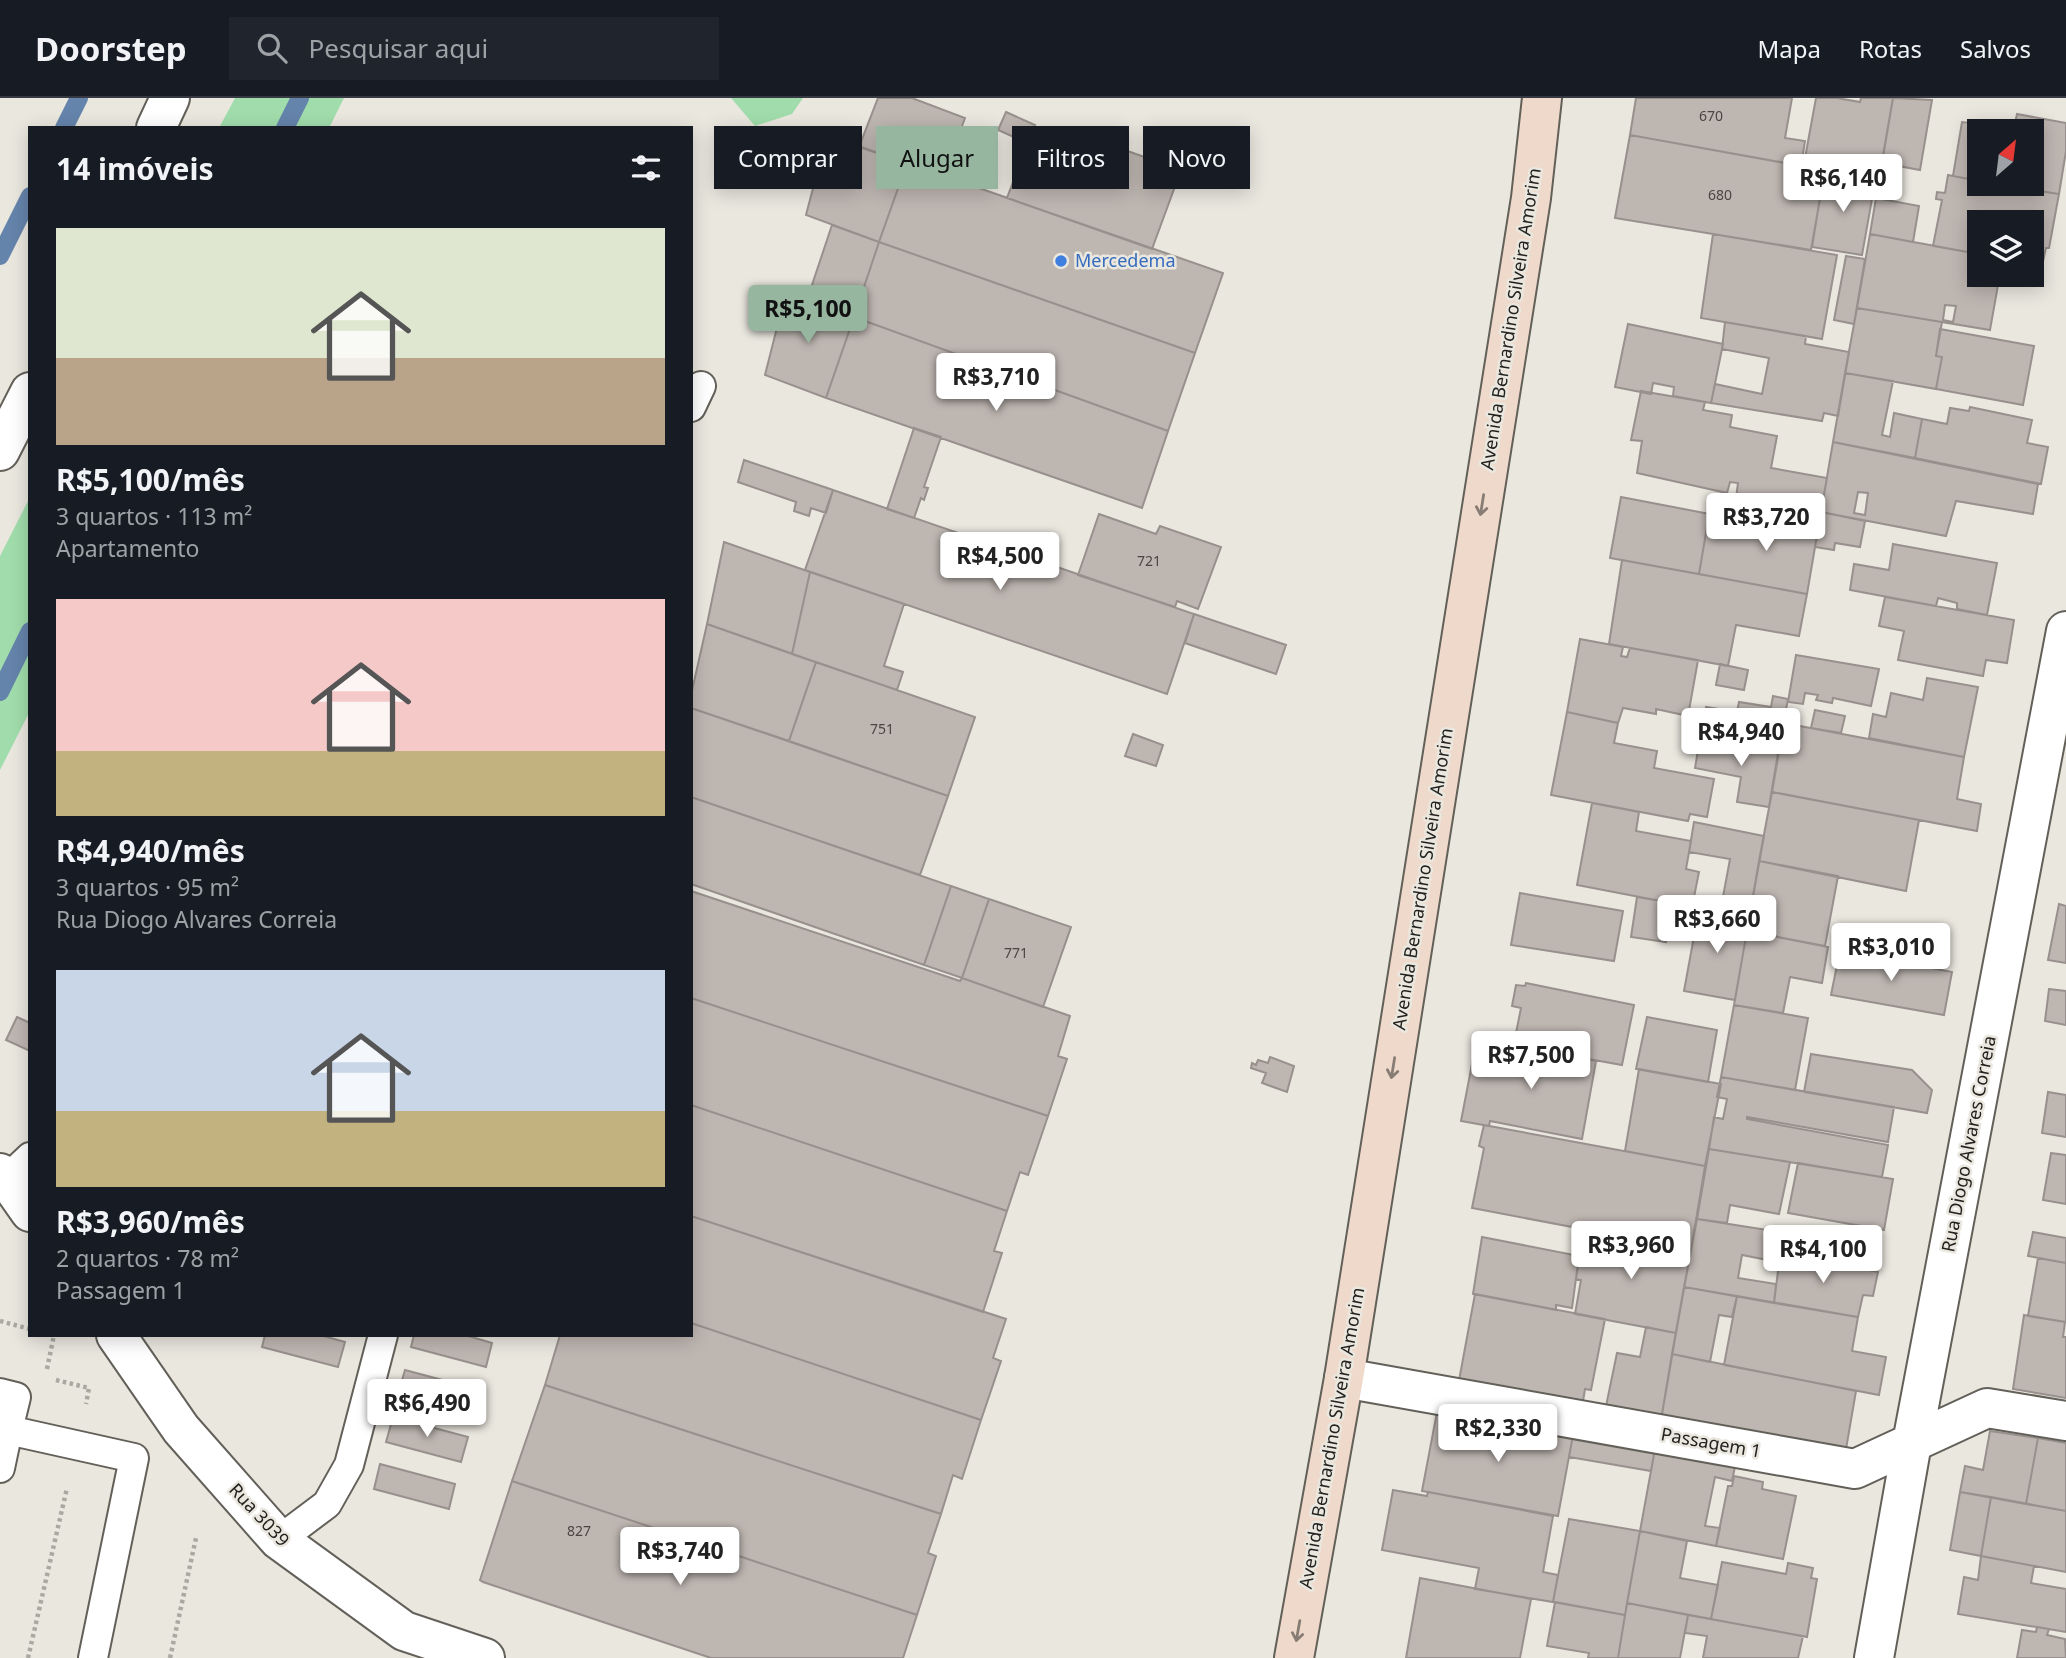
<!DOCTYPE html>
<html lang="pt">
<head>
<meta charset="utf-8">
<style>
  body { margin:0; font-family:"Noto Sans",sans-serif; background:#20242c; color:#f1f3f6; height:100vh; display:flex; flex-direction:column; font-size:26px; white-space:nowrap }
  * { box-sizing:border-box; margin:0 }
  p { font-size:23px; color:#9ea1a6 }
  .icon { flex:none; width:38px; height:38px; fill:none; stroke:currentColor; stroke-width:2; stroke-linecap:round; stroke-linejoin:round }
  .map { position:relative; flex:1; overflow:hidden }
  .details { position:absolute; left:28px; top:28px; width:665px; height:1211px; display:flex; flex-direction:column; background:#171b24; border-radius:0px; box-shadow:0 4px 18px #0003 }
  .details>* { flex:none }
  .top-card { position:absolute; left:714px; top:28px; width:665px; height:63px; display:flex; gap:14px }
  .needle { width:46px; rotate:28deg }
  .buttons { position:absolute; left:1967px; top:21px; display:grid; gap:14px }
  .buttons a { display:grid; place-items:center; width:77px; height:77px; border-radius:0px; background:#171b24; box-shadow:0 4px 18px #0003; font-size:35px }
  .price { position:absolute; translate:-50% -60px; padding:0 16px; border-radius:7px; background:#fff; color:#222; font-size:23px; line-height:46px; filter:drop-shadow(0 2px 4px #0008) }
  .price::after { content:''; position:absolute; left:50%; top:42px; width:21px; height:16px; margin-left:-10px; background:inherit; clip-path:polygon(0 0,100% 0,50% 100%) }
  .price.active { background:#96b6a0; color:#111 }
  ul { padding:0; list-style:none }
  li { display:grid; align-content:center; gap:14px; height:371px; padding:0 28px }
  li span { display:grid; place-items:center; height:217px; border-radius:0px; color:#555 }
  li>.icon { margin-inline-start:auto }
  span .icon { width:126px; height:126px; fill:#fffc; stroke-width:1 }
  li b { font-size:30px }
  h2 { display:flex; justify-content:space-between; align-items:center; height:84px; padding:0 28px; font-size:30px }
  .pill { padding:0 24px; border-radius:0px; background:#171b24; box-shadow:0 4px 18px #0003; font-size:24px; line-height:63px }
  .pill.active { background:#96b6a0; color:#111 }
  header { display:flex; align-items:center; gap:42px; box-sizing:border-box; height:98px; padding:0 35px; background:#171b24; border-bottom:2px solid #363941 }
  header strong { font-size:33px }
  nav { display:flex; gap:38px; margin-inline-start:auto; font-size:24px }
  .search { width:490px; height:63px; background:#20242c; display:flex; align-items:center; gap:18px; box-sizing:border-box; padding:0 24px; border-radius:0px; color:#9ea1a6; font-size:26px }
  .map>svg:first-child { display:block }
</style>
</head>
<body>
<header>
<strong>Doorstep</strong>
<div class="search"><svg class="icon" aria-label="search" viewBox="0 0 24 24"><circle cx="10" cy="10" r="6"/><path d="M15 15l6 6"/></svg>Pesquisar aqui</div>
<nav><a>Mapa</a><a>Rotas</a><a>Salvos</a></nav>
</header>
<div class="map">
<svg width="2066" height="1560" viewBox="0 0 2066 1560">
  <rect width="100%" height="100%" fill="#eae7df"/>
  <path fill="#a1ddac" d="M 235,0 L 344,0 L 329,30 L 219,30 Z
    M 731,0 L 803,0 L 792,16 L 755,28 Z
    M 30,399 L 30,613 L 0,672 L 0,458 Z"/>
  <g fill="none" stroke-linecap="round" stroke-linejoin="round">
    <path stroke="#6584ab" stroke-width="18" d="M 64,30 L 79,0
      M 285,30 L 300,0
      M 0,158 L 30,98
      M 0,594 L 30,533"/>
  </g>
  <path fill="#beb6b1" stroke="#98908c" stroke-width="2" fill-rule="evenodd" d="M 878,0 L 912,0 L 965,20 L 945,73 L 897,54 L 894,61 L 859,49 Z
    M 1636,0 L 1792,0 L 1785,40 L 1805,43 L 1801,68 L 1630,37 Z
    M 1816,0 L 1837,0 L 1860,4 L 1861,0 L 1893,0 L 1879,80 L 1855,76 L 1856,69 L 1805,60 Z
    M 1893,0 L 1932,2 L 1920,72 L 1882,65 Z
    M 1006,14 L 1035,27 L 1027,45 L 998,32 Z
    M 2017,16 L 2066,25 L 2066,53 L 2059,96 L 1996,86 L 2032,86 L 2032,33 L 1979,33 L 1979,83 L 1953,78 L 1962,24 L 2014,30 Z
    M 1080,36 L 1181,72 L 1152,151 L 1007,100 L 1023,58 L 1067,75 Z
    M 827,37 L 907,65 L 879,144 L 806,117 Z
    M 1630,37 L 1825,72 L 1811,152 L 1615,120 Z
    M 907,65 L 1223,175 L 1195,255 L 879,144 Z
    M 1824,75 L 1875,84 L 1862,157 L 1812,149 Z
    M 1948,77 L 1979,83 L 1979,86 L 1996,86 L 1995,95 L 2009,97 L 2012,88 L 2059,96 L 2049,150 L 2046,150 L 2042,168 L 2032,166 L 2032,124 L 1979,124 L 1979,156 L 1933,148 L 1942,102 L 1936,101 L 1937,94 L 1945,95 Z
    M 1876,100 L 1919,108 L 1913,144 L 1870,136 Z
    M 832,127 L 879,144 L 854,219 L 807,202 Z
    M 1713,136 L 1837,157 L 1822,241 L 1701,220 Z
    M 1870,136 L 1979,156 L 1979,177 L 1993,177 L 1991,185 L 1998,187 L 1990,232 L 1857,210 ZM 1945,207 L 1956,208 L 1953,224 L 1943,222 Z
    M 879,144 L 1195,255 L 1168,333 L 854,219 Z
    M 1846,158 L 1865,161 L 1854,226 L 1834,222 Z
    M 786,194 L 854,219 L 826,300 L 765,277 Z
    M 1857,210 L 1942,224 L 1936,258 L 1942,259 L 1936,291 L 1845,275 Z
    M 854,219 L 1168,333 L 1142,410 L 826,300 Z
    M 1725,224 L 1806,238 L 1805,246 L 1849,254 L 1838,318 L 1824,315 L 1822,323 L 1711,305 L 1715,286 L 1762,296 L 1769,260 L 1722,251 Z
    M 1628,226 L 1723,246 L 1711,305 L 1673,298 L 1674,289 L 1653,285 L 1651,296 L 1615,289 Z
    M 1940,231 L 2034,248 L 2023,307 L 1936,291 L 1942,259 L 1936,258 Z
    M 1845,275 L 1893,283 L 1882,337 L 1890,339 L 1894,315 L 1922,321 L 1915,360 L 1833,344 Z
    M 1641,293 L 1705,304 L 1703,312 L 1732,317 L 1730,329 L 1777,338 L 1771,370 L 1827,380 L 1821,414 L 1736,400 L 1738,385 L 1730,384 L 1727,395 L 1637,375 L 1642,343 L 1631,342 Z
    M 1970,309 L 2032,322 L 2027,345 L 2048,349 L 2041,386 L 1915,360 L 1922,321 L 1947,326 L 1950,310 L 1969,313 Z
    M 914,330 L 941,339 L 924,389 L 928,390 L 924,402 L 921,400 L 914,420 L 887,411 Z
    M 1833,344 L 2038,386 L 2033,416 L 1956,403 L 1946,438 L 1821,414 ZM 1858,394 L 1868,395 L 1865,417 L 1854,415 Z
    M 744,362 L 833,392 L 826,415 L 811,410 L 809,418 L 794,413 L 796,404 L 738,384 Z
    M 833,392 L 1194,516 L 1167,596 L 805,472 Z
    M 1621,399 L 1715,417 L 1712,430 L 1707,429 L 1699,476 L 1610,460 Z
    M 1778,407 L 1821,414 L 1807,496 L 1699,476 L 1707,429 L 1771,440 Z
    M 1821,414 L 1865,423 L 1860,449 L 1835,445 L 1834,452 L 1815,449 Z
    M 1099,416 L 1156,436 L 1160,428 L 1221,449 L 1198,511 L 1177,503 L 1175,509 L 1078,477 Z
    M 724,444 L 810,474 L 792,556 L 707,526 Z
    M 1893,446 L 1997,465 L 1987,517 L 1957,511 L 1957,505 L 1938,500 L 1936,508 L 1850,492 L 1854,466 L 1889,472 Z
    M 1622,462 L 1807,496 L 1799,538 L 1736,527 L 1728,568 L 1609,546 Z
    M 810,474 L 904,506 L 884,568 L 903,574 L 897,592 L 792,556 Z
    M 1885,499 L 2014,522 L 2007,565 L 1986,562 L 1983,578 L 1898,562 L 1904,533 L 1879,528 Z
    M 1194,516 L 1286,547 L 1276,576 L 1185,545 Z
    M 707,526 L 816,564 L 789,643 L 691,610 L 691,597 Z
    M 1580,541 L 1623,549 L 1621,558 L 1627,559 L 1630,550 L 1698,562 L 1688,618 L 1656,611 L 1656,616 L 1623,610 L 1618,625 L 1567,614 Z
    M 1796,557 L 1879,571 L 1871,608 L 1833,600 L 1832,605 L 1816,602 L 1818,597 L 1805,595 L 1803,606 L 1788,604 Z
    M 816,564 L 975,619 L 948,698 L 789,643 Z
    M 1720,566 L 1748,572 L 1744,592 L 1716,587 Z
    M 1927,580 L 1978,589 L 1964,659 L 1869,640 L 1873,616 L 1886,619 L 1891,595 L 1923,602 Z
    M 1773,598 L 1788,601 L 1778,655 L 1700,640 L 1706,609 L 1737,614 L 1739,604 L 1771,609 Z
    M 691,610 L 948,698 L 920,777 L 691,699 Z
    M 1815,612 L 1845,618 L 1841,635 L 1811,630 Z
    M 1567,614 L 1618,625 L 1614,645 L 1657,653 L 1654,670 L 1714,681 L 1707,719 L 1690,716 L 1688,723 L 1551,697 Z
    M 1784,625 L 1964,659 L 1957,701 L 1981,706 L 1977,733 L 1772,694 Z
    M 1133,636 L 1163,647 L 1156,668 L 1125,658 Z
    M 1700,640 L 1778,655 L 1769,709 L 1737,704 L 1741,679 L 1695,670 Z
    M 1772,694 L 1919,722 L 1906,793 L 1759,763 Z
    M 691,699 L 951,788 L 924,867 L 691,786 Z
    M 1592,705 L 1639,714 L 1636,733 L 1691,743 L 1686,771 L 1699,774 L 1692,809 L 1577,787 Z
    M 1694,724 L 1764,738 L 1749,821 L 1720,815 L 1730,761 L 1689,754 Z
    M 1759,763 L 1838,778 L 1825,848 L 1747,833 Z
    M 951,788 L 989,801 L 962,880 L 924,867 Z
    M 691,793 L 960,883 L 962,880 L 1070,918 L 1058,958 L 1067,961 L 1048,1018 L 691,900 Z
    M 1520,795 L 1623,813 L 1614,863 L 1511,847 Z
    M 1637,799 L 1673,805 L 1666,844 L 1631,839 Z
    M 989,801 L 1071,829 L 1043,909 L 962,880 Z
    M 2059,806 L 2066,808 L 2066,865 L 2048,862 Z
    M 1699,811 L 1749,821 L 1735,902 L 1684,893 Z
    M 1747,833 L 1828,849 L 1822,885 L 1790,879 L 1783,915 L 1734,907 Z
    M 1840,852 L 1952,874 L 1944,917 L 1831,897 Z
    M 1526,885 L 1634,907 L 1622,967 L 1561,956 L 1562,949 L 1515,940 L 1521,910 L 1512,908 L 1516,887 L 1525,888 Z
    M 2049,891 L 2066,893 L 2066,927 L 2045,923 Z
    M 691,900 L 1048,1018 L 1028,1077 L 1020,1074 L 1007,1113 L 691,1007 Z
    M 1734,907 L 1808,920 L 1795,992 L 1721,979 Z
    M 17,919 L 30,925 L 30,953 L 6,942 Z
    M 1647,919 L 1717,932 L 1708,984 L 1636,971 Z
    M 1503,945 L 1596,963 L 1582,1041 L 1490,1023 L 1489,1028 L 1461,1023 L 1473,961 L 1499,965 Z
    M 1811,956 L 1912,972 L 1932,992 L 1927,1015 L 1804,994 Z
    M 1270,959 L 1294,968 L 1287,994 L 1262,985 L 1266,975 L 1251,970 L 1252,965 L 1256,967 L 1258,962 L 1268,965 Z
    M 1639,971 L 1721,986 L 1705,1068 L 1625,1053 Z
    M 1721,979 L 1894,1009 L 1888,1044 L 1747,1019 L 1747,1021 L 1888,1047 L 1882,1079 L 1709,1051 L 1714,1019 L 1723,1021 L 1727,1001 L 1717,999 Z
    M 2048,994 L 2066,997 L 2066,1039 L 2042,1035 Z
    M 691,1007 L 1007,1113 L 994,1153 L 1002,1155 L 983,1214 L 691,1118 Z
    M 1484,1027 L 1705,1068 L 1691,1152 L 1599,1135 L 1600,1127 L 1590,1125 L 1588,1132 L 1472,1110 L 1484,1050 L 1479,1048 Z
    M 1709,1051 L 1790,1064 L 1779,1116 L 1730,1107 L 1727,1125 L 1697,1121 Z
    M 2051,1055 L 2066,1057 L 2066,1106 L 2043,1102 Z
    M 1798,1065 L 1893,1081 L 1884,1132 L 1788,1115 Z
    M 691,1118 L 1006,1221 L 993,1260 L 1001,1263 L 981,1322 L 691,1225 Z
    M 1697,1121 L 1799,1137 L 1795,1156 L 1785,1154 L 1783,1165 L 1742,1157 L 1738,1180 L 1776,1186 L 1774,1205 L 1684,1189 Z
    M 1584,1131 L 1691,1152 L 1676,1235 L 1575,1216 L 1581,1182 L 1576,1181 Z
    M 2033,1134 L 2066,1140 L 2066,1165 L 2028,1158 Z
    M 1482,1139 L 1579,1158 L 1572,1210 L 1556,1207 L 1556,1212 L 1473,1196 Z
    M 1785,1154 L 1869,1169 L 1869,1172 L 1878,1174 L 1873,1198 L 1863,1197 L 1858,1219 L 1774,1205 L 1779,1165 L 1783,1165 Z
    M 2038,1160 L 2066,1165 L 2066,1224 L 2028,1218 Z
    M 1684,1189 L 1737,1198 L 1732,1219 L 1719,1217 L 1710,1264 L 1672,1256 Z
    M 1475,1196 L 1605,1221 L 1591,1292 L 1585,1291 L 1582,1309 L 1458,1288 Z
    M 1737,1198 L 1858,1219 L 1852,1253 L 1886,1259 L 1879,1297 L 1724,1267 Z
    M 2024,1217 L 2065,1224 L 2063,1239 L 2066,1239 L 2066,1300 L 2013,1291 Z
    M 691,1225 L 981,1322 L 962,1381 L 953,1377 L 941,1416 L 545,1287 L 560,1237 L 691,1237 Z
    M 1646,1229 L 1676,1235 L 1661,1322 L 1605,1313 L 1617,1255 L 1640,1259 Z
    M 265,1237 L 320,1237 L 345,1244 L 338,1269 L 262,1249 Z
    M 414,1237 L 465,1237 L 492,1245 L 486,1269 L 411,1249 Z
    M 1672,1256 L 1856,1293 L 1845,1357 L 1661,1322 Z
    M 405,1272 L 480,1292 L 473,1317 L 398,1296 Z
    M 545,1287 L 941,1416 L 928,1455 L 936,1458 L 917,1517 L 512,1383 Z
    M 1437,1314 L 1573,1337 L 1558,1418 L 1422,1393 Z
    M 393,1319 L 468,1339 L 461,1364 L 386,1344 Z
    M 1990,1333 L 2038,1340 L 2026,1406 L 1960,1394 L 1965,1368 L 1983,1372 Z
    M 1573,1337 L 1655,1351 L 1651,1373 L 1569,1359 Z
    M 2038,1340 L 2066,1345 L 2066,1413 L 2026,1406 Z
    M 1655,1351 L 1736,1364 L 1732,1383 L 1715,1379 L 1705,1428 L 1720,1430 L 1716,1448 L 1640,1433 Z
    M 380,1366 L 455,1386 L 449,1411 L 374,1391 Z
    M 1734,1378 L 1763,1384 L 1762,1391 L 1796,1398 L 1783,1461 L 1716,1448 L 1728,1388 L 1732,1388 Z
    M 512,1383 L 917,1517 L 903,1560 L 711,1560 L 483,1484 L 480,1482 Z
    M 1393,1392 L 1427,1398 L 1428,1394 L 1553,1418 L 1543,1474 L 1558,1477 L 1553,1504 L 1475,1491 L 1479,1470 L 1382,1452 Z
    M 1960,1394 L 1991,1399 L 1981,1458 L 1950,1452 Z
    M 1991,1399 L 2066,1413 L 2066,1474 L 1981,1458 Z
    M 1569,1421 L 1640,1433 L 1625,1517 L 1553,1504 Z
    M 1640,1433 L 1687,1443 L 1680,1480 L 1718,1487 L 1711,1521 L 1627,1505 Z
    M 1981,1458 L 2034,1468 L 2031,1485 L 2066,1491 L 2066,1534 L 1958,1516 L 1964,1479 L 1978,1482 Z
    M 1722,1464 L 1786,1476 L 1788,1465 L 1813,1470 L 1811,1480 L 1817,1481 L 1807,1539 L 1711,1521 Z
    M 1420,1480 L 1531,1501 L 1520,1560 L 1406,1560 Z
    M 1555,1504 L 1625,1517 L 1618,1560 L 1588,1560 L 1589,1555 L 1547,1548 Z
    M 1627,1505 L 1688,1517 L 1680,1560 L 1618,1560 Z
    M 1688,1517 L 1803,1538 L 1798,1560 L 1703,1560 L 1707,1538 L 1685,1535 Z
    M 2037,1529 L 2049,1531 L 2047,1537 L 2065,1541 L 2066,1560 L 2017,1560 L 2022,1532 L 2036,1534 Z"/>
  <g fill="none" stroke-linecap="round" stroke-linejoin="round">
    <defs>
      <path id="lane" d="M 691,309 L 701,288
        M 7,1081 L 30,1059
        M 0,1295 L 16,1299 L 8,1332
        M 0,1370 L 8,1332 L 134,1360 L 93,1560
        M 279,1442 L 327,1406 L 349,1367 L 383,1237"/>
      <path id="street" d="M 156,30 L 170,0
        M 0,353 L 30,294
        M 0,1075 L 7,1081 L 30,1114
        M 116,1237 L 181,1331 L 279,1442 L 404,1533 L 485,1560
        M 1344,1280 L 1855,1371 L 1987,1310 L 2066,1323
        M 1874,1560 L 1912,1345 L 2066,533"/>
      <path id="secondary" d="M 1294,1560 L 1344,1280 L 1531,100 L 1542,0"/>
    </defs>
    <use href="#lane" stroke="#626059" stroke-width="32"/>
    <use href="#street" stroke="#626059" stroke-width="42"/>
    <use href="#secondary" stroke="#626059" stroke-width="42"/>
    <path stroke="#aaa8a1" stroke-width="4.5" stroke-dasharray="3.5 3.5" stroke-linecap="butt" d="M 0,1223 L 30,1231
      M 47,1271 L 54,1237
      M 56,1282 L 89,1290 L 86,1306
      M 28,1560 L 67,1390
      M 170,1560 L 196,1440"/>
    <use href="#lane" stroke="#fff" stroke-width="28"/>
    <use href="#street" stroke="#fff" stroke-width="38"/>
    <use href="#secondary" stroke="#efd9cb" stroke-width="38"/>
  </g>
  <defs><path id="oneway-shaft" d="M-6 0H5M1.5-3L5.5 0L1.5 3" fill="none" stroke-width="1.6" stroke-linecap="round" stroke-linejoin="round" transform="scale(1.75)"/></defs>
  <g stroke="#887d74">
    <use href="#oneway-shaft" transform="translate(1482 407) rotate(99)"/>
    <use href="#oneway-shaft" transform="translate(1393 970) rotate(99)"/>
    <use href="#oneway-shaft" transform="translate(1298 1533) rotate(100)"/>
  </g>
  <circle fill="#3f7fe0" stroke="#eae7df" stroke-width="2.5" cx="1061" cy="163" r="7"/>
  <g text-anchor="middle" stroke-width="5" stroke-linejoin="round" paint-order="stroke">
    <g font-size="14" fill="#494643">
      <text x="1711" y="23">670</text>
      <text x="1720" y="102">680</text>
      <text x="1149" y="468">721</text>
      <text x="882" y="636">751</text>
      <text x="1016" y="860">771</text>
      <text x="579" y="1438">827</text>
    </g>
    <g font-size="18" fill="#366cbe" stroke="#eae7df" text-anchor="start">
      <text x="1075" y="169">Mercedema</text>
    </g>
    <g font-size="18" fill="#22211e" stroke="#eae7df">
      <text transform="translate(1511 221) rotate(-81)" y="6">Avenida Bernardino Silveira Amorim</text>
      <text transform="translate(1423 781) rotate(-81)" y="6">Avenida Bernardino Silveira Amorim</text>
      <text transform="translate(1969 1046) rotate(-79)" y="6">Rua Diogo Alvares Correia</text>
      <text transform="translate(1332 1340) rotate(-80)" y="6">Avenida Bernardino Silveira Amorim</text>
      <text transform="translate(1711 1345) rotate(10)" y="6">Passagem 1</text>
      <text transform="translate(259 1417) rotate(47)" y="6">Rua 3039</text>
    </g>
  </g>
</svg>
<div class="buttons">
<a><svg class="needle" viewBox="-14 -14 28 28"><path d="M0-13l5 13h-10z" fill="#e53935"/><path d="M0 13l5-13h-10z" fill="#9ea1a6"/></svg></a>
<a><svg class="icon" aria-label="layers" viewBox="0 0 24 24"><path d="M12 4l9 5-9 5-9-5zM3 14l9 5 9-5"/></svg></a>
</div>
<b class="price" style="left:1843px;top:116px">R$6,140</b>
<b class="price active" style="left:808px;top:247px">R$5,100</b>
<b class="price" style="left:996px;top:315px">R$3,710</b>
<b class="price" style="left:1766px;top:455px">R$3,720</b>
<b class="price" style="left:1000px;top:494px">R$4,500</b>
<b class="price" style="left:1741px;top:670px">R$4,940</b>
<b class="price" style="left:1717px;top:857px">R$3,660</b>
<b class="price" style="left:1891px;top:885px">R$3,010</b>
<b class="price" style="left:1531px;top:993px">R$7,500</b>
<b class="price" style="left:1631px;top:1183px">R$3,960</b>
<b class="price" style="left:1823px;top:1187px">R$4,100</b>
<b class="price" style="left:427px;top:1341px">R$6,490</b>
<b class="price" style="left:1498px;top:1366px">R$2,330</b>
<b class="price" style="left:680px;top:1489px">R$3,740</b>
<div class="top-card">
<a class="pill">Comprar</a>
<a class="pill active">Alugar</a>
<a class="pill">Filtros</a>
<a class="pill">Novo</a>
</div>
<section class="details">
<h2>14 imóveis<svg class="icon" aria-label="filters" viewBox="0 0 24 24"><path d="M4 7h16M4 17h16"/><circle cx="9" cy="7" r="2"/><circle cx="15" cy="17" r="2"/></svg></h2>
<ul>
<li><span style="background:linear-gradient(#dfe7d0 60%,#b9a48a 0)"><svg class="icon" aria-label="home" viewBox="0 0 24 24"><path d="M3 11l9-7 9 7M6 9v11h12V9"/></svg></span><div><b>R$5,100/mês</b><p>3 quartos · 113 m²</p><p>Apartamento</p></div></li>
<li><span style="background:linear-gradient(#f6c9c9 70%,#c2b280 0)"><svg class="icon" aria-label="home" viewBox="0 0 24 24"><path d="M3 11l9-7 9 7M6 9v11h12V9"/></svg></span><div><b>R$4,940/mês</b><p>3 quartos · 95 m²</p><p>Rua Diogo Alvares Correia</p></div></li>
<li><span style="background:linear-gradient(#c9d6e8 65%,#c2b280 0)"><svg class="icon" aria-label="home" viewBox="0 0 24 24"><path d="M3 11l9-7 9 7M6 9v11h12V9"/></svg></span><div><b>R$3,960/mês</b><p>2 quartos · 78 m²</p><p>Passagem 1</p></div></li>
</ul>
</section>
</div>
</body>
</html>
